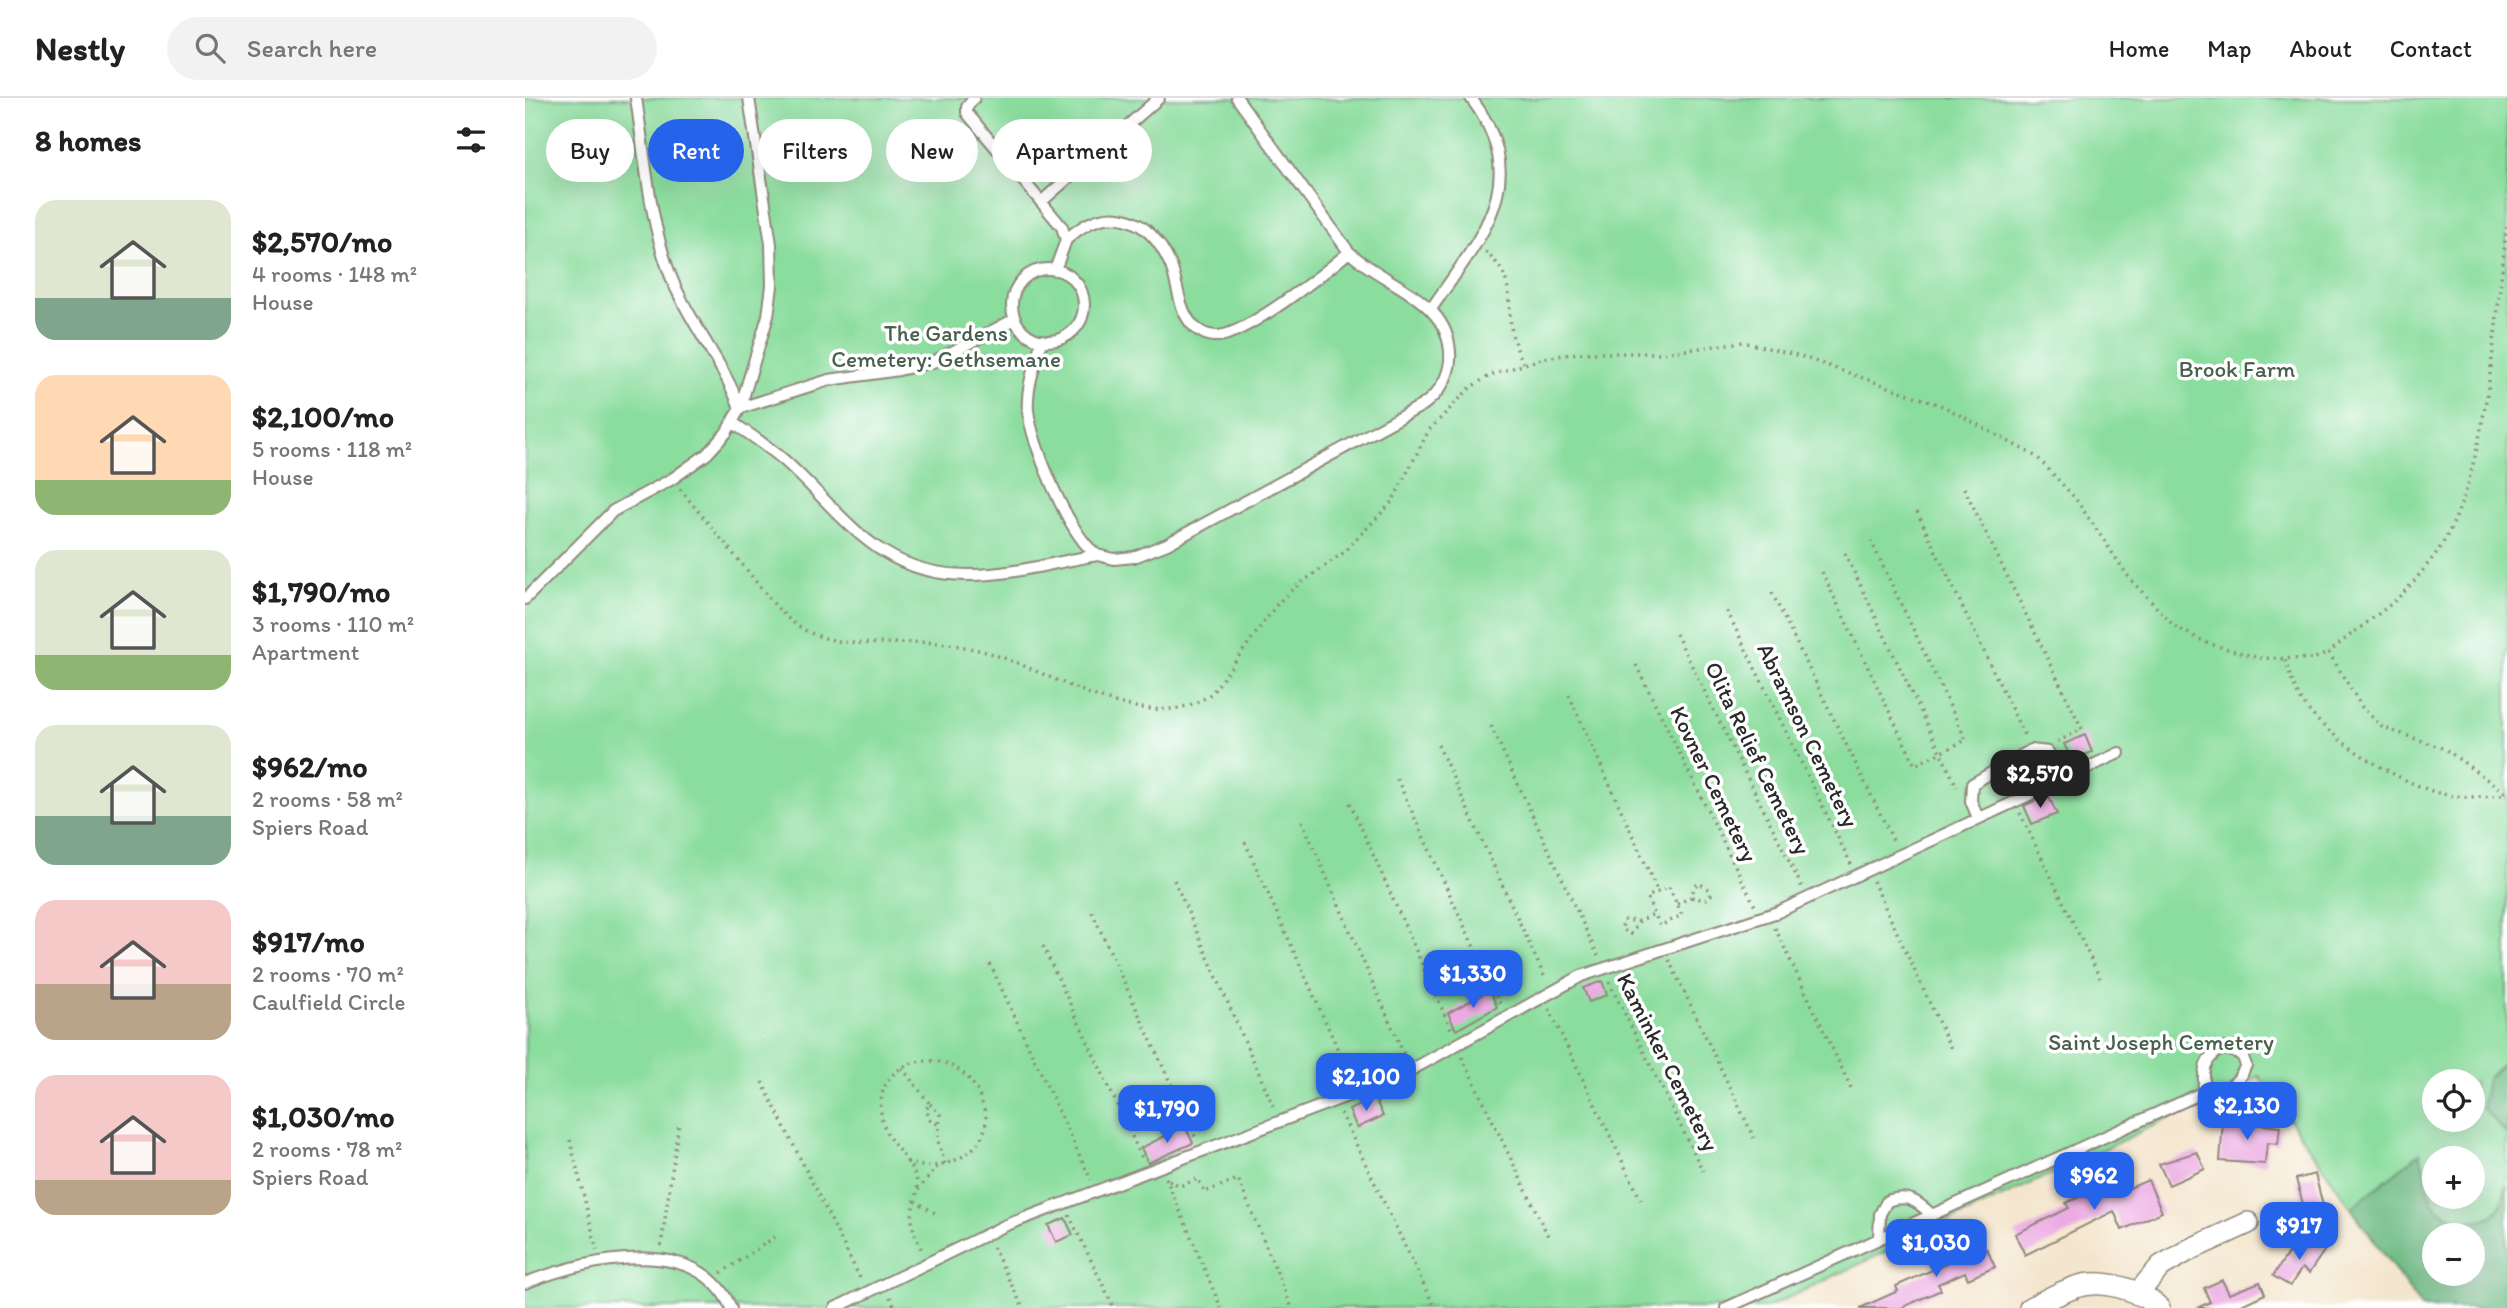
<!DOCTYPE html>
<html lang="en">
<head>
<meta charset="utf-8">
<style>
  body { margin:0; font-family:Itim,sans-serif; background:#f2f2f2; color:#222; height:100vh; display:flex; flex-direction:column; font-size:26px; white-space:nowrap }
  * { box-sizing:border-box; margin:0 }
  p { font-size:23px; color:#767676 }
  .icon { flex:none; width:38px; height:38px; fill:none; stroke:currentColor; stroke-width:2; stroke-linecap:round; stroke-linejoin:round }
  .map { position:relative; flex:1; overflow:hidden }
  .side { display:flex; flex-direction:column; background:#fff; width:525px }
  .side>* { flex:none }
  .hud { position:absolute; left:21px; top:21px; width:665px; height:63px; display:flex; gap:14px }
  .buttons { position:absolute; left:1897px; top:971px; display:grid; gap:14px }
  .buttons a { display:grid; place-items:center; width:63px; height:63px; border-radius:50%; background:#fff; box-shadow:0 7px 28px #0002; font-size:35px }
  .price { position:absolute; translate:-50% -60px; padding:0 16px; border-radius:14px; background:#2563eb; color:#fff; font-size:23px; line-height:46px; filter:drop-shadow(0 2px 4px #0008) }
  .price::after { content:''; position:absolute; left:50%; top:42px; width:21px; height:16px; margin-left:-10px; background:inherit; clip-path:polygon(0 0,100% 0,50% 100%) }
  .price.selected { background:#222; color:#fff }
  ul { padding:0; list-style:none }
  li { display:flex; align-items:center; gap:21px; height:175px; padding:0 35px }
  li span { display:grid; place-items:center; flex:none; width:196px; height:140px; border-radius:21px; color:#555 }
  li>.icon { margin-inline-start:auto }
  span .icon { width:84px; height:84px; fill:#fffc; stroke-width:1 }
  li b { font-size:30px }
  h2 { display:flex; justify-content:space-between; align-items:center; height:84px; padding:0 35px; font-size:30px }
  .chip { padding:0 24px; border-radius:32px; background:#fff; box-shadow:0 7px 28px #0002; font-size:24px; line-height:63px }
  .chip.selected { background:#2563eb; color:#fff }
  header { display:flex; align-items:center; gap:42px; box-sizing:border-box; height:98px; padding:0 35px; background:#fff; border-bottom:2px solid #e0e0e0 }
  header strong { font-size:33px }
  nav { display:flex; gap:38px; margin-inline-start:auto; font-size:24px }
  .search { width:490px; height:63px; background:#f2f2f2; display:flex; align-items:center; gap:18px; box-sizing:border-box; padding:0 24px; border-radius:38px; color:#767676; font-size:26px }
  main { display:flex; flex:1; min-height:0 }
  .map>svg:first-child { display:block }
</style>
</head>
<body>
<header>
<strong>Nestly</strong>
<div class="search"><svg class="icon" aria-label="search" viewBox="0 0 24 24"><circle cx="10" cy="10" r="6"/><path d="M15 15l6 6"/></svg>Search here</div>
<nav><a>Home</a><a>Map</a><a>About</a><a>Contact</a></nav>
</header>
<main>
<section class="side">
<h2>8 homes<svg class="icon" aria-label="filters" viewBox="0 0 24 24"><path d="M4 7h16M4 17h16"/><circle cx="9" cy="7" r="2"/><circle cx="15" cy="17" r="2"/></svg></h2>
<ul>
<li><span style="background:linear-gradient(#dfe7d0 70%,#7fa58c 0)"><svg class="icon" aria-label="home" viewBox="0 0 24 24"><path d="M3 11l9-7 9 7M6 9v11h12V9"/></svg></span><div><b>$2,570/mo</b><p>4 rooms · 148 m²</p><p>House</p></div></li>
<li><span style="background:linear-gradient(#ffd9b3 75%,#8fb573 0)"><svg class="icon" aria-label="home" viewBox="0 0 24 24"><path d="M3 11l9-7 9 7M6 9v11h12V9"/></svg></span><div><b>$2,100/mo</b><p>5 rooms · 118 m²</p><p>House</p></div></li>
<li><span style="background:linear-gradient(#dfe7d0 75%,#8fb573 0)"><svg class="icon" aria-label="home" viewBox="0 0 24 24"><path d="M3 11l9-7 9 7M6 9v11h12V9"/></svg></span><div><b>$1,790/mo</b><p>3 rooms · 110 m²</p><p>Apartment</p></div></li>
<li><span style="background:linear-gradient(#dfe7d0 65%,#7fa58c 0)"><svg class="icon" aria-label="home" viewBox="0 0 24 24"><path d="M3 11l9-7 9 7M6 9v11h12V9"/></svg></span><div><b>$962/mo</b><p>2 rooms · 58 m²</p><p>Spiers Road</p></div></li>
<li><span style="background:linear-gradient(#f6c9c9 60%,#b9a48a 0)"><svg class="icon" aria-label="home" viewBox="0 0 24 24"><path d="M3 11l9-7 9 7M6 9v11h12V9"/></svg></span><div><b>$917/mo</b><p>2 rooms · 70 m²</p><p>Caulfield Circle</p></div></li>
<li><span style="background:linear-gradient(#f6c9c9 75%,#b9a48a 0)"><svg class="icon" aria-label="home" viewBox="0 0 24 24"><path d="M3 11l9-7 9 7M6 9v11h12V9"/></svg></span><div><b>$1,030/mo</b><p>2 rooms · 78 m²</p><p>Spiers Road</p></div></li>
</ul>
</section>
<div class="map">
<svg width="1982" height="1210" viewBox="0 0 1982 1210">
  <rect width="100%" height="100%" fill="#fff"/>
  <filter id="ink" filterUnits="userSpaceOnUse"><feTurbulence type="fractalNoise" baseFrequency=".0143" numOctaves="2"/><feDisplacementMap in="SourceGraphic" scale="14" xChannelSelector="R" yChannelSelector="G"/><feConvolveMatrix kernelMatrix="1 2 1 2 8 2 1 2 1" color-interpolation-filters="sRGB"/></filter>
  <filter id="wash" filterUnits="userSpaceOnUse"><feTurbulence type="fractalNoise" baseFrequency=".00686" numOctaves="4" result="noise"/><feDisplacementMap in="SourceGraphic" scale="28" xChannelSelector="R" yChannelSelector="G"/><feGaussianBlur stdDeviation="1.57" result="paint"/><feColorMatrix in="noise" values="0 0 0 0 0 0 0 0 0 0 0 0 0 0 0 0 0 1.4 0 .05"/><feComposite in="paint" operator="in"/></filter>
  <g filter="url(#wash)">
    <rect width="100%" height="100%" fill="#f4e6ce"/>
    <path fill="#8bdd9e" stroke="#5b8464" stroke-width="2" fill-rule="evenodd" d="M 0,0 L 1982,0 L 1982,1210 L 1897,1210 L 1734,978 L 1241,1210 L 0,1210 ZM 1909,984 L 1948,984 L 1948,1022 L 1909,1022 ZM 1909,1060 L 1948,1060 L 1948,1099 L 1909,1099 ZM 1909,1138 L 1948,1138 L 1948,1176 L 1909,1176 Z"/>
    <path fill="#70bc85" stroke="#4e7458" stroke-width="2" fill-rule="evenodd" d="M 1982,962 L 1982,1036 L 1957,1010 L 1962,980 Z
      M 1895,1055 C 1899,1069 1900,1086 1905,1099 C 1913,1120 1951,1130 1969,1116 C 1978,1109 1978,1096 1982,1086 L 1982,1210 L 1897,1210 L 1826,1110 ZM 1909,1138 L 1948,1138 L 1948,1176 L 1909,1176 Z"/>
    <g id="blocks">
      <path fill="#ecaae3" d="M 1560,637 L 1567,654 L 1547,663 L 1539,646 Z
        M 1523,697 L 1532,716 L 1507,726 L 1499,708 Z
        M 1077,883 L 1082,897 L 1064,904 L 1058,890 Z
        M 965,892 L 972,909 L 931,932 L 923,915 Z
        M 850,1000 L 858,1018 L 832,1030 L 824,1012 Z
        M 1698,1022 L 1755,1029 L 1753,1046 L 1742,1045 L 1740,1066 L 1695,1063 Z
        M 660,1028 L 668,1045 L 623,1065 L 616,1050 Z
        M 1672,1054 L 1680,1071 L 1644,1087 L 1634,1066 Z
        M 1587,1069 L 1598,1093 L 1623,1082 L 1637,1114 L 1597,1132 L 1589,1113 L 1500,1157 L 1490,1136 L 1544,1110 L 1541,1105 L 1579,1088 L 1573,1076 Z
        M 1790,1076 L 1800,1116 L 1782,1120 L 1771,1081 Z
        M 540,1120 L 548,1137 L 531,1144 L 523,1127 Z
        M 1786,1140 L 1801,1150 L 1784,1175 L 1777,1170 L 1765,1188 L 1748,1178 L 1765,1152 L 1774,1159 Z
        M 1444,1151 L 1447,1157 L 1462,1151 L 1470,1169 L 1443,1181 L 1440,1174 L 1413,1186 L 1416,1192 L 1376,1210 L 1335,1210 L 1373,1193 L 1371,1188 L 1421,1166 L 1419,1161 Z
        M 1697,1182 L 1704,1196 L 1735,1184 L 1740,1196 L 1710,1210 L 1672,1210 L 1685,1204 L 1679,1190 Z"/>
    </g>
  </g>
  <g filter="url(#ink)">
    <use href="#blocks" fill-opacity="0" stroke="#90887c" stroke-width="2"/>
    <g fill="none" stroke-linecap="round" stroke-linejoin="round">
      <defs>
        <path id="service" d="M 111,0 C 120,59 125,131 149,186 C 168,229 198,265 215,310
          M 449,0 L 442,9 L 442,15 L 537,129 L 541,142 L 530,172
          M 516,104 L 634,0
          M 541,142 C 582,103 624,117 646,168 C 653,186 653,208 665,224 C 671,232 682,239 693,238 C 720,237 801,174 824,154
          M487 207a36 36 0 1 1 72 0a36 36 0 1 1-72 0Z
          M 906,211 C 956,138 1009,84 946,0
          M 517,242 C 511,265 501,288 503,312 C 506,345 544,438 572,457
          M 215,310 L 304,282 L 374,272 L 408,264 L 490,221
          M 208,325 C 226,337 244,349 260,363 C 319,416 352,478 445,477 C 487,477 531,464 572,457 L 589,461 L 609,459 L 642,446 L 898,307 C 913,296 923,282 925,263 C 929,202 860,188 824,154 L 712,0
          M 0,501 L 88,413 L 147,381 L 182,356 L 201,335 L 215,310 L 243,218 L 247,188 L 246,146 L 224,0
          M 1453,720 L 1446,703 L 1447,686 L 1506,652 L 1523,654 L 1538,681
          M 1699,950 L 1717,957 L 1721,967 C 1712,989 1701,993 1679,994 C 1678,972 1678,960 1699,950 Z
          M 1354,1140 L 1355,1116 L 1362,1103 C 1383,1096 1392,1103 1407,1117
          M 0,1185 C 60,1162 173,1134 206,1210
          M 310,1210 L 479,1128 L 875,978 L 1056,878 L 1253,814 L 1594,655
          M 1201,1210 L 1679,994"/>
        <path id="minor" d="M 1612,1196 L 1636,1168 L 1664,1152 L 1723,1125
          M 1505,1210 C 1520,1203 1535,1194 1551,1189 C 1576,1180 1615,1191 1634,1210"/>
      </defs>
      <use href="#service" stroke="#90887c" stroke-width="14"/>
      <use href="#minor" stroke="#90887c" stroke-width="24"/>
      <path stroke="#90887c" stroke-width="3.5" stroke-dasharray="2 5" stroke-linecap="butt" d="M 1982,129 C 1970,217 1963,389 1909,458 C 1899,471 1889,484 1878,495 C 1856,517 1827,533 1804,555 L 1837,609 L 1857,629 L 1920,651 L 1982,696
        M 960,154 C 991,178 981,201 987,235 C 989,246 995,257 999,267
        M 1439,390 L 1557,631 L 1532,644
        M 155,391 C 175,416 196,440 216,465 C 235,487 252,516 278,531 C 324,557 380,538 429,547 C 445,550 461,553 476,559 C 533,578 628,641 687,595 L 753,505 L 769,490 L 818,455 L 867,404 L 904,332 L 946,289 L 966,277 L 1019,260 L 1053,255 L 1140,255 L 1218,244 L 1275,258 L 1418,308 L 1512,359 L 1550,400 L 1605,481 L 1649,528 L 1682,545 L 1734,560 L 1787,561 L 1804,555
        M 1392,414 L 1501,641
        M 1320,455 L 1432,689
        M 1297,474 L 1390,667 L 1441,642 L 1346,443
        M 1247,495 L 1370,746
        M 1202,513 L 1326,766
        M 1151,536 L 1277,789
        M 1760,562 C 1765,578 1769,592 1779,606 C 1802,640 1868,680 1907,693 C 1929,701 1960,700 1982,696
        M 1111,567 L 1230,808
        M 1044,597 L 1133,794
        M 966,628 L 1073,858
        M 913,647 L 1021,882
        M 872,681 L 975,906
        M 825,705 L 927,933
        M 1495,715 L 1575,880
        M 777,723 L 881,961
        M 720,744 L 827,983
        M 649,782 L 750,1012
        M 1348,783 L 1427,953
        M 1144,789 L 1157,817 L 1135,828 L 1122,799 Z
        M 1152,806 L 1166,799 L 1170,788 L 1174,785 L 1185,792 L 1186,797 L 1180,802 L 1166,799
        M 567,814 L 671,1041
        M 1114,823 L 1106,836 L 1097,831 L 1098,822 L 1114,823 L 1129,816
        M 1250,830 L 1327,992
        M 518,848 L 617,1060
        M 1144,862 L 1229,1040
        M 465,866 L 566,1082
        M 1084,884 L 1178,1073
        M 1024,911 L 1116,1102
        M 937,959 L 1024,1140
        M 377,970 L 405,1006 L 401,1011 L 405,1022 L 413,1026
        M 237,984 L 336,1182
        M 405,1006 L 415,1016 L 413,1043 L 420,1066
        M 816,1015 L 908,1206
        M 45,1042 L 72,1152
        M 382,1064 C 411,1077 459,1058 461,1023 C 461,1014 457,1005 454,997 C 430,942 349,957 356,1015 C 359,1045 383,1056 391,1080 C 395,1094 388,1104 387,1117 C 386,1130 392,1141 397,1153
        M 641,1080 L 696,1210
        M 644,1082 L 655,1088 L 673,1081 L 680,1094 L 713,1081 L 767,1210
        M 393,1092 L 412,1069
        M 390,1103 L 412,1116
        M 544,1117 L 589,1210
        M 136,1148 L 154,1025
        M 468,1149 L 498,1210
        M 196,1175 L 250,1139
        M 365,1199 L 370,1210"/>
      <use href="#service" stroke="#fff" stroke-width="10"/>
      <use href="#minor" stroke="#fff" stroke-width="21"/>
    </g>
  </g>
  <g text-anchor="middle" stroke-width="7" stroke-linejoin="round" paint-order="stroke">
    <g font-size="23" fill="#48604e" stroke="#fff">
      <text x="421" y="243">The Gardens<tspan x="421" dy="26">Cemetery: Gethsemane</tspan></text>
      <text x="1712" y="279">Brook Farm</text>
      <text x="1636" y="952">Saint Joseph Cemetery</text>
    </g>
    <g font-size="23" fill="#2b2b2b" stroke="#fff">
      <text transform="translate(1283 637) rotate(64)" y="8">Abramson Cemetery</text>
      <text transform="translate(1233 660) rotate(64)" y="8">Olita Relief Cemetery</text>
      <text transform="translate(1189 686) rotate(64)" y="8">Kovner Cemetery</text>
      <text transform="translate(1143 964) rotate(63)" y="8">Kaminker Cemetery</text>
    </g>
  </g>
</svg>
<div class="buttons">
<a><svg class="icon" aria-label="locate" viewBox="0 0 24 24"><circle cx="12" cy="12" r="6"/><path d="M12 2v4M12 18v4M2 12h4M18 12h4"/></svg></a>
<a>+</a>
<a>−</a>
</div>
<b class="price selected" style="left:1515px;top:712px">$2,570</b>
<b class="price" style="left:948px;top:912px">$1,330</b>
<b class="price" style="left:841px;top:1015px">$2,100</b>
<b class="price" style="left:1722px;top:1044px">$2,130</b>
<b class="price" style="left:642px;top:1047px">$1,790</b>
<b class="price" style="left:1569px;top:1114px">$962</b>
<b class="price" style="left:1774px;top:1164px">$917</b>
<b class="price" style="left:1411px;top:1181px">$1,030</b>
<div class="hud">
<a class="chip">Buy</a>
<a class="chip selected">Rent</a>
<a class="chip">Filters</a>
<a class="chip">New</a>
<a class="chip">Apartment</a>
</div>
</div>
</main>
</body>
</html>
